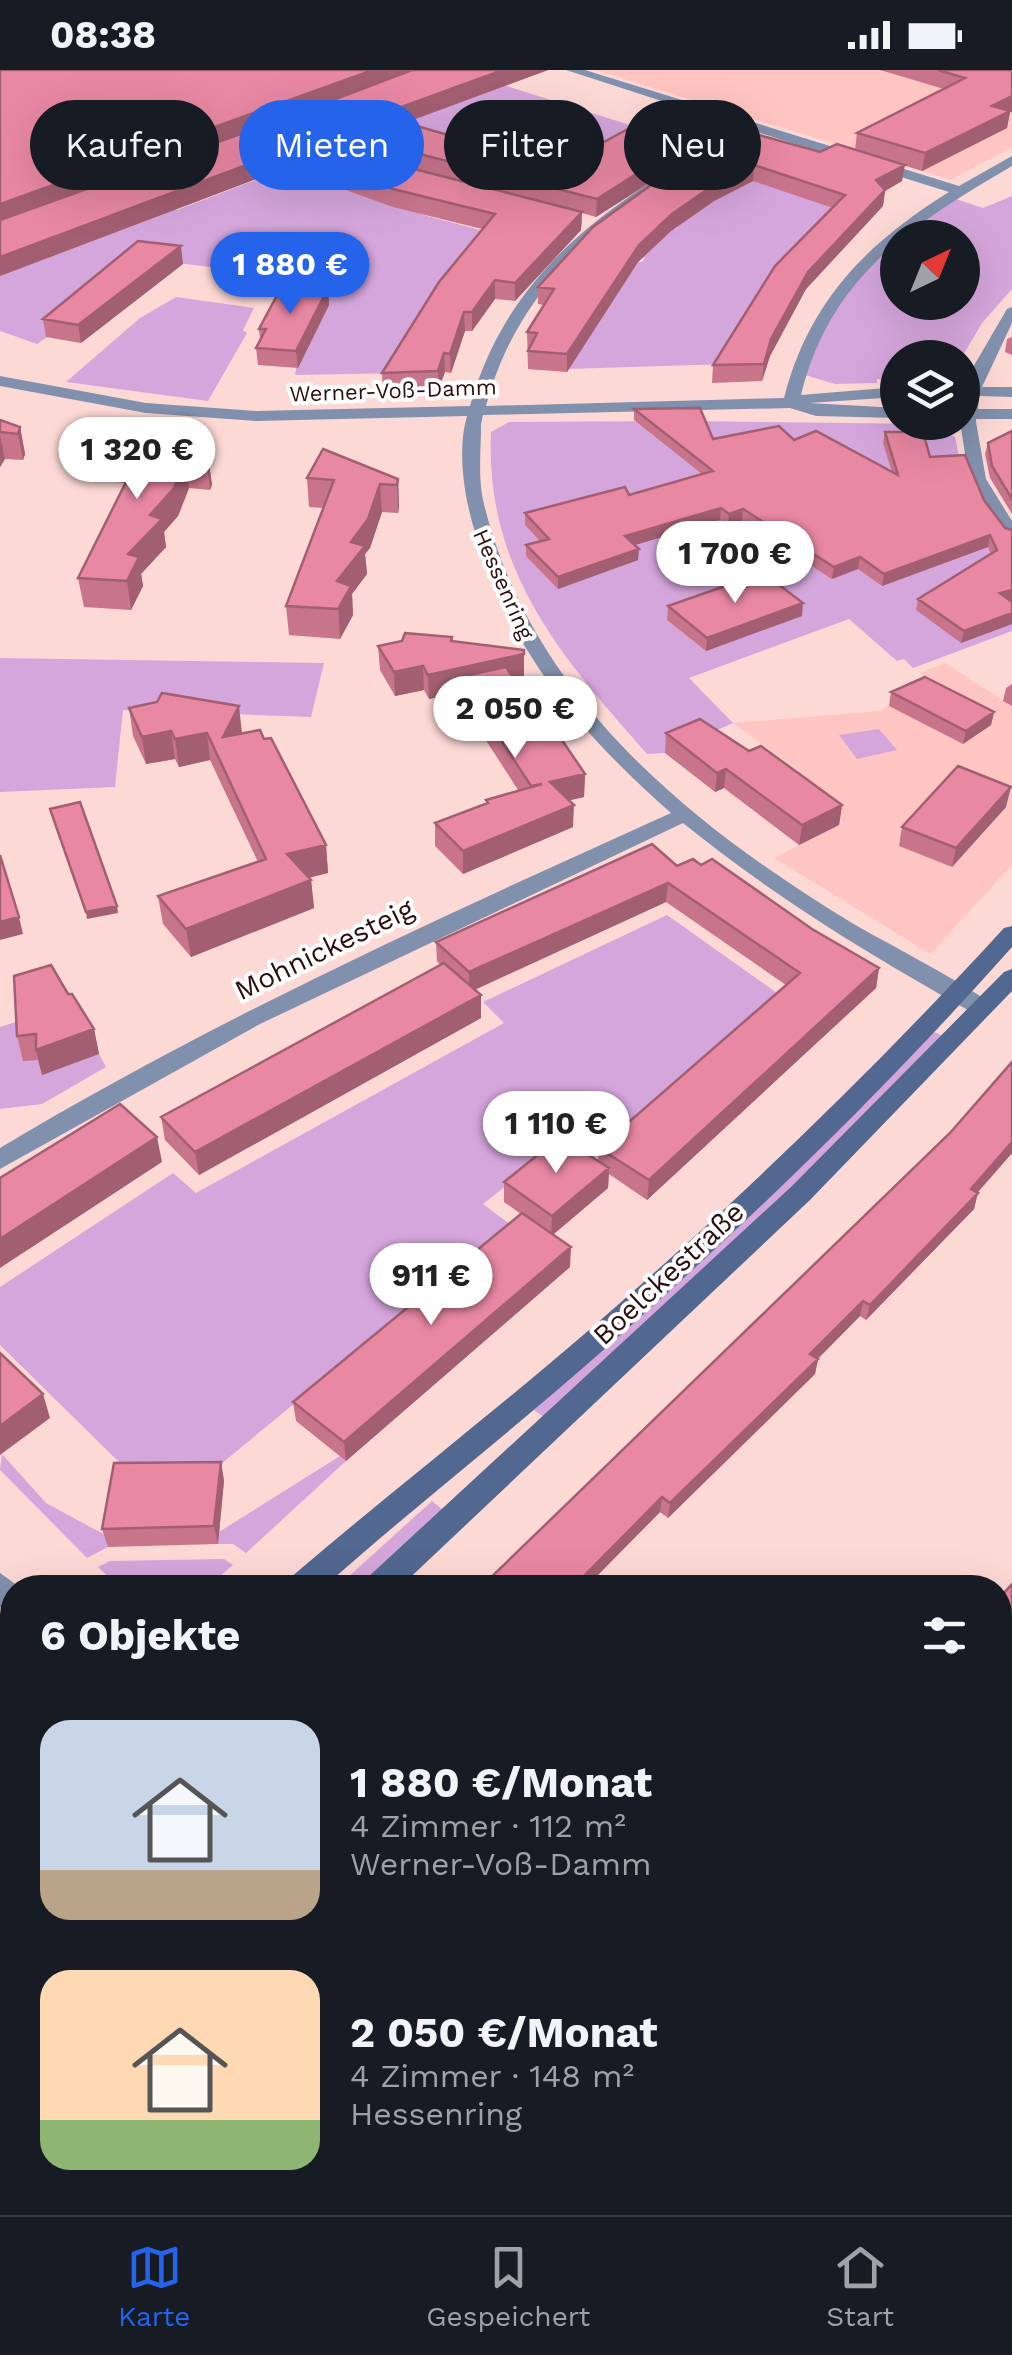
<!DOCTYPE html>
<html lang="de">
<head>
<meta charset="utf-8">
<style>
  body { margin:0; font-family:"Work Sans",sans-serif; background:#242831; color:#f1f3f6; height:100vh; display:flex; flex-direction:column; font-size:38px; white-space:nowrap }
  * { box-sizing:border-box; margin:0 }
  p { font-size:32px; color:#9ea1a6 }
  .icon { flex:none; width:55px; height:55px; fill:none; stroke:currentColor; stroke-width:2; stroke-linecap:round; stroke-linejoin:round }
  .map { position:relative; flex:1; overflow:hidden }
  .side { position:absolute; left:0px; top:1505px; width:1012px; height:640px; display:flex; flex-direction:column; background:#171b24; border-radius:40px 40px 0 0; box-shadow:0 10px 40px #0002 }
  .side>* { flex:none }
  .top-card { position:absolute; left:30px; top:30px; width:952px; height:90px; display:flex; gap:20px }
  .needle { width:65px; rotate:43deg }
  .controls { position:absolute; left:880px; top:150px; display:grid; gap:20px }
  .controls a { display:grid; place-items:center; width:100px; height:100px; border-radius:50%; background:#171b24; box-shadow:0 10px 40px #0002; font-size:50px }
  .price { position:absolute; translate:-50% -85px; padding:0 22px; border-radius:35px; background:#fff; color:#222; font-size:32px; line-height:65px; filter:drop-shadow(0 2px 5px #0008) }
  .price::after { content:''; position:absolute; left:50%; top:60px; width:30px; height:22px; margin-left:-15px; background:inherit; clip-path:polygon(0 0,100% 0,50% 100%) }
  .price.on { background:#2563eb; color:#fff }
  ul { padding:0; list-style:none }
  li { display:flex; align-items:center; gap:30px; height:250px; padding:0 40px }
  li span { display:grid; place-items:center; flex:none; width:280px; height:200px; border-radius:30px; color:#555 }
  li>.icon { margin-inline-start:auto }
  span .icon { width:120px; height:120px; fill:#fffc; stroke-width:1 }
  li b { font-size:42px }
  h2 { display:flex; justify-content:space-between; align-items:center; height:120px; padding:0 40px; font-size:42px }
  .chip { padding:0 35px; border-radius:45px; background:#171b24; box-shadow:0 10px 40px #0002; font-size:35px; line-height:90px }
  .chip.on { background:#2563eb; color:#fff }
  .status { display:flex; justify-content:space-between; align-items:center; height:70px; padding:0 50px; background:#171b24; direction:ltr }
  .status svg { height:28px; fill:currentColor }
  .dock { display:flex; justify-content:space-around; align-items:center; height:140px; border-top:2px solid #363941; background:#171b24; font-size:28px; color:#9ea1a6 }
  .dock a { display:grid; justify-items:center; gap:5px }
  .dock .on { color:#2563eb }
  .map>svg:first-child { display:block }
</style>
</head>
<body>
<div class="status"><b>08:38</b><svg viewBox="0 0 49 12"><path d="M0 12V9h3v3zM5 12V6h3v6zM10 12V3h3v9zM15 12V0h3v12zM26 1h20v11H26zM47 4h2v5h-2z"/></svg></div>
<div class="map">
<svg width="1012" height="2145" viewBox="0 0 1012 2145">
  <rect width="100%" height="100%" fill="#fdd9d6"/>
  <path fill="#ffc5c2" d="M 595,0 L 1012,0 L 1012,77 L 951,110 Z
    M 945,593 L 1012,636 L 1012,795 L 930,884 L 774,788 L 844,752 L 785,707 L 798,700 L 733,653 L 880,641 L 927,611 L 920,603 Z"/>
  <path fill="#d5a6dc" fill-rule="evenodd" d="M 494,12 L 633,56 L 565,116 L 384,61 Z
    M 292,96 L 427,146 L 488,162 L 404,303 L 295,305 L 308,225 L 319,210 L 160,191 L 37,274 L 0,261 L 0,206 L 167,136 L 177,140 Z
    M 750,105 L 845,142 L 727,294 L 567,299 L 636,192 L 642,192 L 645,188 L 641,187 L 668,160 L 678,158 L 674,156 Z
    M 1012,126 L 1012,219 L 982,253 L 962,287 L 898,288 L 897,312 L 877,309 L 877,313 L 835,314 L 805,305 C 832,228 882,168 953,128 L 983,138 ZM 898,168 L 962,168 L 962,232 L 898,232 Z
    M 176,227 L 254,238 L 243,260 L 247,263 L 208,331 L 66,312 L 140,248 Z
    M 683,351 L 929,354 L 955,367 L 961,396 L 1012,477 L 1012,561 L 913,598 L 904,589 L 897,591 L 849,549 L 689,608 L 733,653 L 665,683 L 647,684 C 561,587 485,500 491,362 L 509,352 Z
    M 0,588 L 324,593 L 311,647 L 123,640 L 115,717 L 0,722 Z
    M 879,659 L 897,680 L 857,689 L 839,665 Z
    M 667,845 L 777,923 L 590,1090 L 560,1073 L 483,1134 L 511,1155 L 221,1394 L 123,1396 L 0,1275 L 0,1217 L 173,1103 L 196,1123 L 504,953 L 483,932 Z
    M 16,952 L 42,989 L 56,1000 L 99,984 L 106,997 L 42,1034 L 0,1039 L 0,957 Z
    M 934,962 L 945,967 L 892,1023 L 545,1348 L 534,1340 L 750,1143 Z
    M 2,1384 L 46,1433 L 109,1467 L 108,1477 L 87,1488 L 0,1400 Z
    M 340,1386 L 346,1391 L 246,1483 L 233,1474 L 218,1474 L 219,1462 Z
    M 432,1431 L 443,1440 L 357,1517 L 336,1518 Z
    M 224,1489 L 233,1495 L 207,1517 L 118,1517 L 98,1497 L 110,1491 Z"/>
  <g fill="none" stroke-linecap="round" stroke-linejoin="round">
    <path fill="#8190ac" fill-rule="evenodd" d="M 566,0 L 585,0 L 959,116 L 1012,86 L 1012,96 C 913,154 830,206 801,325 L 898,317 L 898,327 L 809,333 L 898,338 L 898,348 L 816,346 L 790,338 L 483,345 L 481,354 C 481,379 478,407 483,430 C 528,624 689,754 852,853 C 877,868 984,923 995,938 L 983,946 L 975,944 C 873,887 774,827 683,753 L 260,954 L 0,1099 L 0,1078 C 215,949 443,846 671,743 C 580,663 507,577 474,459 C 464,425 457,380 467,346 L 256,351 L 146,343 L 0,316 L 0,306 L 146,333 L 256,341 L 470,336 C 510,193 622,124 745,58 ZM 757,62 L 949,122 C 866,174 809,231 784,328 L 486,336 C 524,194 635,128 757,62 Z
      M 1012,237 L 1012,253 L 982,317 L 1012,317 L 1012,327 L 979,326 L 978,339 L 1012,339 L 1012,349 L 976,349 L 976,352 L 986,409 L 1012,451 L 1012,468 L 1006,467 L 985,440 L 969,409 L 960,352 L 962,316 L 1007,239 Z
      M 0,1503 L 21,1518 L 12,1518 L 12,1543 L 0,1537 Z
      M 1012,1705 L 1012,1747 L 1000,1752 L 1000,1710 Z
      M 602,2132 L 648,2132 L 653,2145 L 608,2145 Z
      M 671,2132 L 714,2132 L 708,2145 L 666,2145 Z"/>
    <path fill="#526890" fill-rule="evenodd" d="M 1012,856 L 1012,877 C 879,1027 735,1165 584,1297 C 498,1372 408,1442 323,1518 L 286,1518 L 290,1508 L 323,1480 C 422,1397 524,1318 620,1233 C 755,1115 883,990 1004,858 Z
      M 1012,899 L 1012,921 L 810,1130 L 399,1518 L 363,1518 L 367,1508 L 792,1116 L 1004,902 Z
      M 12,1758 L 12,1796 L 0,1801 L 0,1763 Z
      M 12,1843 L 12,1883 L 0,1888 L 0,1848 Z"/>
  </g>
  <path fill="#c8758c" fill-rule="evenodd" d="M 0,0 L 548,0 L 405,53 L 558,97 L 719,51 L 718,69 L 596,147 L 582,143 L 581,160 L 515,231 L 495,229 L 472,261 L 465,261 L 451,303 L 445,302 L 438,320 L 383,322 L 382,303 L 482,159 L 393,137 L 285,98 L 0,206 ZM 304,42 L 306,58 L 283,50 Z
    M 880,0 L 1012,0 L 1010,42 L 1007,58 L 922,101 L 855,80 L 857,63 L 944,19 Z
    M 741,60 L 902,111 L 885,121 L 883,136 L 806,219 L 770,286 L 762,311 L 712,313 L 713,295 L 833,138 L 753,111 L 714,131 L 671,161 L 638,192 L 567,302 L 528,299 L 527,262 L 544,235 L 538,234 L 538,217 Z
    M 183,194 L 81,273 L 46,267 L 43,249 Z
    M 328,218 L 329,235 L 298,298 L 258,295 L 256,278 L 260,270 L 259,259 Z
    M 1012,267 L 1012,285 L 1005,282 L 1007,269 Z
    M 634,339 L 713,369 L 794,370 L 892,402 L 883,373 L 885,362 L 930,387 L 984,430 L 1012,532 L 1012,554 L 961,573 L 916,540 L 918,529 L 991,484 L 988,477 L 882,516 L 858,499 L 832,509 L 742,451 L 728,455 L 720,450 L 634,475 L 638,490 L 558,519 L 526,486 L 526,475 L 540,471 L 525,455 L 525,443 L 629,425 L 702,404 L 634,350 Z
    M 0,350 L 20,357 L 25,384 L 23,390 L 5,389 L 0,397 Z
    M 1012,361 L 1012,444 L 990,408 L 985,384 L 988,373 Z
    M 113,384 L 208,387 L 212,415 L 210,420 L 189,418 L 178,446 L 164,462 L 166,477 L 141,504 L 143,516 L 131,540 L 84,537 L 78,508 L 125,413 L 117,412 Z
    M 307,408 L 398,409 L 399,437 L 398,443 L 382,442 L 370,478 L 365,484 L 367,504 L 352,524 L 353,545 L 340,569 L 289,565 L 286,536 L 323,438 L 309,437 Z
    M 732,518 L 802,546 L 706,581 L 667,550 L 668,536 Z
    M 452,567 L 452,571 L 524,608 L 521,609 L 585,704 L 584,727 L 569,730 L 573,757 L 463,804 L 435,776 L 435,753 L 486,734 L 486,730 L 518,720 L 460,630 L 460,622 L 429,629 L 424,620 L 395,626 L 380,600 L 378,576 Z
    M 1012,614 L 1012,636 L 1003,631 L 1006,618 Z
    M 891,622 L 994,642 L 991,655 L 963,674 L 889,636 Z
    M 129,638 L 242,663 L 326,775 L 328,803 L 309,808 L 311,810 L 314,838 L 191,887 L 163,854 L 158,826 L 258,792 L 210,690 L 179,697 L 175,689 L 146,694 L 133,666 Z
    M 666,663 L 749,681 L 842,735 L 839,755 L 799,775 L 724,718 L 715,722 L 665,683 Z
    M 1006,737 L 952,797 L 899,776 L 902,757 Z
    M 701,795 L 879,898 L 876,918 L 647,1130 L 609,1104 L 608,1118 L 553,1165 L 570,1197 L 346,1391 L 296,1351 L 293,1332 L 521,1144 L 504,1132 L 504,1112 L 598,1092 L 599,1078 L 786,915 L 666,832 L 475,920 L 481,948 L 199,1105 L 165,1070 L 161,1047 L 440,895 L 437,891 L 436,872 L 677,796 Z
    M 68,924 L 94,959 L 99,984 L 42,1005 L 38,990 L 23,991 L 17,966 Z
    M 1012,992 L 1012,1083 L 977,1123 L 974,1139 L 866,1250 L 860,1246 L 818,1289 L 815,1304 L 668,1448 L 660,1442 L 589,1514 L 589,1518 L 481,1518 L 950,1063 Z
    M 221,1392 L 224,1411 L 218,1474 L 108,1477 L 102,1459 Z
    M 322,2132 L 474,2132 L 486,2145 L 334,2145 Z"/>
  <path fill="#a35f72" d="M 373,0 L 420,0 L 0,153 L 0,134 Z
    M 503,0 L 548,0 L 380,62 L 379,45 Z
    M 1012,26 L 1012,41 L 1010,42 L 1007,58 L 922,101 L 925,83 L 992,36 Z
    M 719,51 L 718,69 L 596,147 L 597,129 Z
    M 284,81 L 285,98 L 0,206 L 0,187 Z
    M 754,95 L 753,111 L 714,131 L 671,161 L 638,192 L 567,302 L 567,284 L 639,175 L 672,144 L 715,114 Z
    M 905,95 L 902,111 L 885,121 L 883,136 L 806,219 L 770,286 L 762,311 L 764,294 L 771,269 L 808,202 L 876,110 Z
    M 582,142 L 581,160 L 515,231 L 515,213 Z
    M 181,176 L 183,194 L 81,273 L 78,255 Z
    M 495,210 L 495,229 L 472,261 L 472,242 Z
    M 328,218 L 329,235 L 298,298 L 296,281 Z
    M 464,242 L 465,261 L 451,303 L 450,284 Z
    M 444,283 L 445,302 L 438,320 L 438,301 Z
    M 20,357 L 25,384 L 23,390 L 18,364 Z
    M 0,365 L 5,389 L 0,397 Z
    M 208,387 L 212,415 L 210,420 L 207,391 Z
    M 185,390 L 189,418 L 178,446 L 164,462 L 166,477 L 141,504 L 143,516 L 131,540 L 127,511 L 128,484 L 150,445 Z
    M 398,409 L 399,437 L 398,443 L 397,415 Z
    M 380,414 L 382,442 L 370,478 L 365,484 L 367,504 L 352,524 L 353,545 L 340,569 L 337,511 L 351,472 Z
    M 721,438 L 720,450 L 625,478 L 625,466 Z
    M 743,439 L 742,451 L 728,455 L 729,444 Z
    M 990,465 L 988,477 L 882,516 L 884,504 Z
    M 639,479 L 638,490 L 558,519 L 558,507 Z
    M 860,487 L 858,499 L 832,509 L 834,497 Z
    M 1012,520 L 1012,530 L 997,535 L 1000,523 Z
    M 803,533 L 802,546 L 706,581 L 707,568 Z
    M 1012,543 L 1012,554 L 961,573 L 964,561 Z
    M 524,584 L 524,608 L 468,621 L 460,607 L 460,622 L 429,629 L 428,605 Z
    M 423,596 L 424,620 L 395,626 L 394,602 Z
    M 239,636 L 242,663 L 223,667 Z
    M 994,642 L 991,655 L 963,674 L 966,661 Z
    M 171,661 L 175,689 L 146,694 L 142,667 Z
    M 207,663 L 210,690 L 179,697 L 175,669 Z
    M 726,699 L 724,718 L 715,722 L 717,703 Z
    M 585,704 L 584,727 L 550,735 L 550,712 Z
    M 1011,717 L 1006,737 L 952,797 L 956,778 Z
    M 574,735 L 573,757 L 463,804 L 463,781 Z
    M 842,735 L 839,755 L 799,775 L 802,755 Z
    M 326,775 L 328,803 L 290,812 L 287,784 Z
    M 311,810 L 314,838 L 191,887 L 186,859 Z
    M 668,813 L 666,832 L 469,922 L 469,902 Z
    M 117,836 L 118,843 L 87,849 L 86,842 Z
    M 19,847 L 23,864 L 0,870 L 0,852 Z
    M 879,898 L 876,918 L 647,1130 L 649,1110 Z
    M 481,925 L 481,948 L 199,1105 L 195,1082 Z
    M 94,959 L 99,984 L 42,1005 L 36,980 Z
    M 157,1067 L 162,1092 L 0,1198 L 0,1169 Z
    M 1012,1072 L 1012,1083 L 971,1130 L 978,1123 L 974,1139 L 866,1250 L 870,1235 Z
    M 609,1098 L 608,1118 L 551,1166 L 552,1146 Z
    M 571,1177 L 570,1197 L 346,1391 L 344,1372 Z
    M 863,1231 L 860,1246 L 807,1299 L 810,1284 Z
    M 818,1289 L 815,1304 L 668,1448 L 670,1433 Z
    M 43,1324 L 50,1348 L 0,1385 L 0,1356 Z
    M 221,1392 L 224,1411 L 218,1474 L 214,1456 Z
    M 662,1427 L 660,1442 L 589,1514 L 589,1518 L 581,1518 L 582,1508 Z
    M 7,1590 L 12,1604 L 12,1614 L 0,1625 L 0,1596 Z
    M 1012,1596 L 1012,1603 L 1000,1618 L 1000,1611 Z
    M 10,1651 L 12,1658 L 12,1678 L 0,1688 L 0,1659 Z"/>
  <path fill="#e988a3" stroke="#a35f72" stroke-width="2.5" d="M 0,0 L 373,0 L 0,134 Z
    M 412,0 L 503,0 L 379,45 L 558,97 L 670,36 L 719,51 L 597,129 L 427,86 L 304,41 Z
    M 938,0 L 1012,0 L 1012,26 L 992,36 L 1010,41 L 925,83 L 857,63 L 965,8 Z
    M 282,49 L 414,99 L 582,142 L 515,213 L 495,210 L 472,242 L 464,242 L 450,284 L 444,283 L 438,301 L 382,303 L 439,212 L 495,144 L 393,119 L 284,81 L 0,187 L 0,150 Z
    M 741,60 L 820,82 L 837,74 L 905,95 L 876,110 L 885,120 L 808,202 L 771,269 L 764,294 L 713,295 L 775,196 L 845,125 L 754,95 L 715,114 L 672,144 L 639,175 L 567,284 L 528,281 L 537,263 L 527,262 L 554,219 L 538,217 L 593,157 L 672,100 Z
    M 138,171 L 181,176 L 78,255 L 43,249 Z
    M 283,214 L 328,218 L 296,281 L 256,278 L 266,259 L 259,259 Z
    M 700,338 L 713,369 L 779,356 L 794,370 L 816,361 L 898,405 L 885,362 L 923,362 L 930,387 L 965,385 L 984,430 L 1005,458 L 1012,460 L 1012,520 L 1000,523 L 1012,532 L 1012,543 L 964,561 L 918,529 L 997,480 L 990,465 L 884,504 L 860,487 L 834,497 L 743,439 L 729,444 L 721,438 L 625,466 L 639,479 L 558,507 L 526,475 L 549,469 L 525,443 L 625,417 L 629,425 L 713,401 L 634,339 Z
    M 0,350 L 20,357 L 18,364 L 0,362 Z
    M 132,354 L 208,387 L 207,391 L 185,390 L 174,418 L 150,445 L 162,449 L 128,484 L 139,487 L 127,511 L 78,508 L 139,386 L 113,384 Z
    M 1012,361 L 1012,429 L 992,396 L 988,373 Z
    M 323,379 L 398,409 L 397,415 L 380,414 L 368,449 L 351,472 L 365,476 L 337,511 L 351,516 L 338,539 L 286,536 L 334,410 L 307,408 Z
    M 766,505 L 803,533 L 707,568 L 668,536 L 728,515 L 732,518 Z
    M 405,563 L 452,567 L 451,571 L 524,580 L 524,584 L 428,605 L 423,596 L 394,602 L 378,576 L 402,571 Z
    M 506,597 L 512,606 L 518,605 L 585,704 L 550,712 L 574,735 L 463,781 L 435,753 L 488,733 L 486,730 L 542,714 L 531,716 L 460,607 Z
    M 925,607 L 994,642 L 966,661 L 891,622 Z
    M 162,623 L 239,636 L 223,667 L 260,660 L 264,669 L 271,668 L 326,775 L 287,784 L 311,810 L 186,859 L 158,826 L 266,789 L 207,663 L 175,669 L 171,661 L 142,667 L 129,638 L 157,632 Z
    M 700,649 L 749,681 L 761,676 L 842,735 L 802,755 L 726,699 L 717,703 L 666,663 Z
    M 958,696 L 1011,717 L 956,778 L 902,757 Z
    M 80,732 L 117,836 L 86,842 L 50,739 Z
    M 652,774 L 677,796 L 693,789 L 701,795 L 712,789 L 812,859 L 879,898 L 649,1110 L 599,1078 L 800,903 L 668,813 L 469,902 L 436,872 Z
    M 0,785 L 19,847 L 0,852 Z
    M 444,893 L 481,925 L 195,1082 L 161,1047 Z
    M 51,895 L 68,924 L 72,924 L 94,959 L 36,980 L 36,964 L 17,966 L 14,906 Z
    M 1012,992 L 1012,1072 L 971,1119 L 978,1123 L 870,1235 L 863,1231 L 810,1284 L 818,1289 L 670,1433 L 662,1427 L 582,1508 L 589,1512 L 584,1518 L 481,1517 L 950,1063 Z
    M 120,1034 L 157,1067 L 0,1169 L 0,1108 Z
    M 560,1067 L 609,1098 L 552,1146 L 504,1112 Z
    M 522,1143 L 571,1177 L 344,1372 L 293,1332 Z
    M 0,1283 L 43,1324 L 0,1356 Z
    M 221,1392 L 214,1456 L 102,1459 L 114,1393 Z
    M 1012,1514 L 1012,1596 L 1000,1611 L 1000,1527 Z
    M 0,1582 L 7,1590 L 0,1596 Z
    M 0,1641 L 10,1651 L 0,1659 Z
    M 1012,1838 L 1012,1972 L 1000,1989 L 1000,1854 Z
    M 333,2132 L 474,2132 L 486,2145 L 344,2145 Z
    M 834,2132 L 922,2132 L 935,2145 L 824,2145 Z"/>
  <g text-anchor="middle" stroke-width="8" stroke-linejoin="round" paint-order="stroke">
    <g font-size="22" fill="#2b0d0d" stroke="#fff">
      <text transform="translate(393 320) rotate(-2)" y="8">Werner-Voß-Damm</text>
      <text transform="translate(504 514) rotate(66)" y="8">Hessenring</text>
    </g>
    <g font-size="28" fill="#2b0d0d" stroke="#fff">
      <text transform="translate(324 879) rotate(-26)" y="10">Mohnickesteig</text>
      <text transform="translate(668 1203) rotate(-43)" y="10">Boelckestraße</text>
    </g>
  </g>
</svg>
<div class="controls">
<a><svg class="needle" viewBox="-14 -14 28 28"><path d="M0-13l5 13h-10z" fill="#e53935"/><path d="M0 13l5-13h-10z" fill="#9ea1a6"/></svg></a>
<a><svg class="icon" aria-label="layers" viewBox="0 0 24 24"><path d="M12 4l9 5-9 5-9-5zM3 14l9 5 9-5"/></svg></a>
</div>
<b class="price on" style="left:290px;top:247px">1 880 €</b>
<b class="price" style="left:137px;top:432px">1 320 €</b>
<b class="price" style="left:735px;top:536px">1 700 €</b>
<b class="price" style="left:515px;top:691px">2 050 €</b>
<b class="price" style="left:556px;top:1106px">1 110 €</b>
<b class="price" style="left:431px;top:1258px">911 €</b>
<div class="top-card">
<a class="chip">Kaufen</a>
<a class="chip on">Mieten</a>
<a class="chip">Filter</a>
<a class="chip">Neu</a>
</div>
<section class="side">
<h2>6 Objekte<svg class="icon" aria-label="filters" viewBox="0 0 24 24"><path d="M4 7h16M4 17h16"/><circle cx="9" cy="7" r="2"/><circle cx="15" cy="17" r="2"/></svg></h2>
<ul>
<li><span style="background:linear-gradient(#c9d6e8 75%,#b9a48a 0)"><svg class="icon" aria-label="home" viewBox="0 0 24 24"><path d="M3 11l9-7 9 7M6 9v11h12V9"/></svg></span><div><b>1 880 €/Monat</b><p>4 Zimmer · 112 m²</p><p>Werner-Voß-Damm</p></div></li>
<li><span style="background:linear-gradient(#ffd9b3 75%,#8fb573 0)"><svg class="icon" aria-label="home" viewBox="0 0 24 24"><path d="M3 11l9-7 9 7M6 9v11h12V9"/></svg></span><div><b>2 050 €/Monat</b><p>4 Zimmer · 148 m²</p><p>Hessenring</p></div></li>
</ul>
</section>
</div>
<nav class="dock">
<a class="on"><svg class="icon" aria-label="map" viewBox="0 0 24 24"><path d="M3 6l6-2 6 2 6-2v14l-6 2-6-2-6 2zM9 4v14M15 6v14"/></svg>Karte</a>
<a><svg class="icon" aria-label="saved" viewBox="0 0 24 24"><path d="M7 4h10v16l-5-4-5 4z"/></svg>Gespeichert</a>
<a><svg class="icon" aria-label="home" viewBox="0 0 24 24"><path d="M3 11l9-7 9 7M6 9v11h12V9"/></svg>Start</a>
</nav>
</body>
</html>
